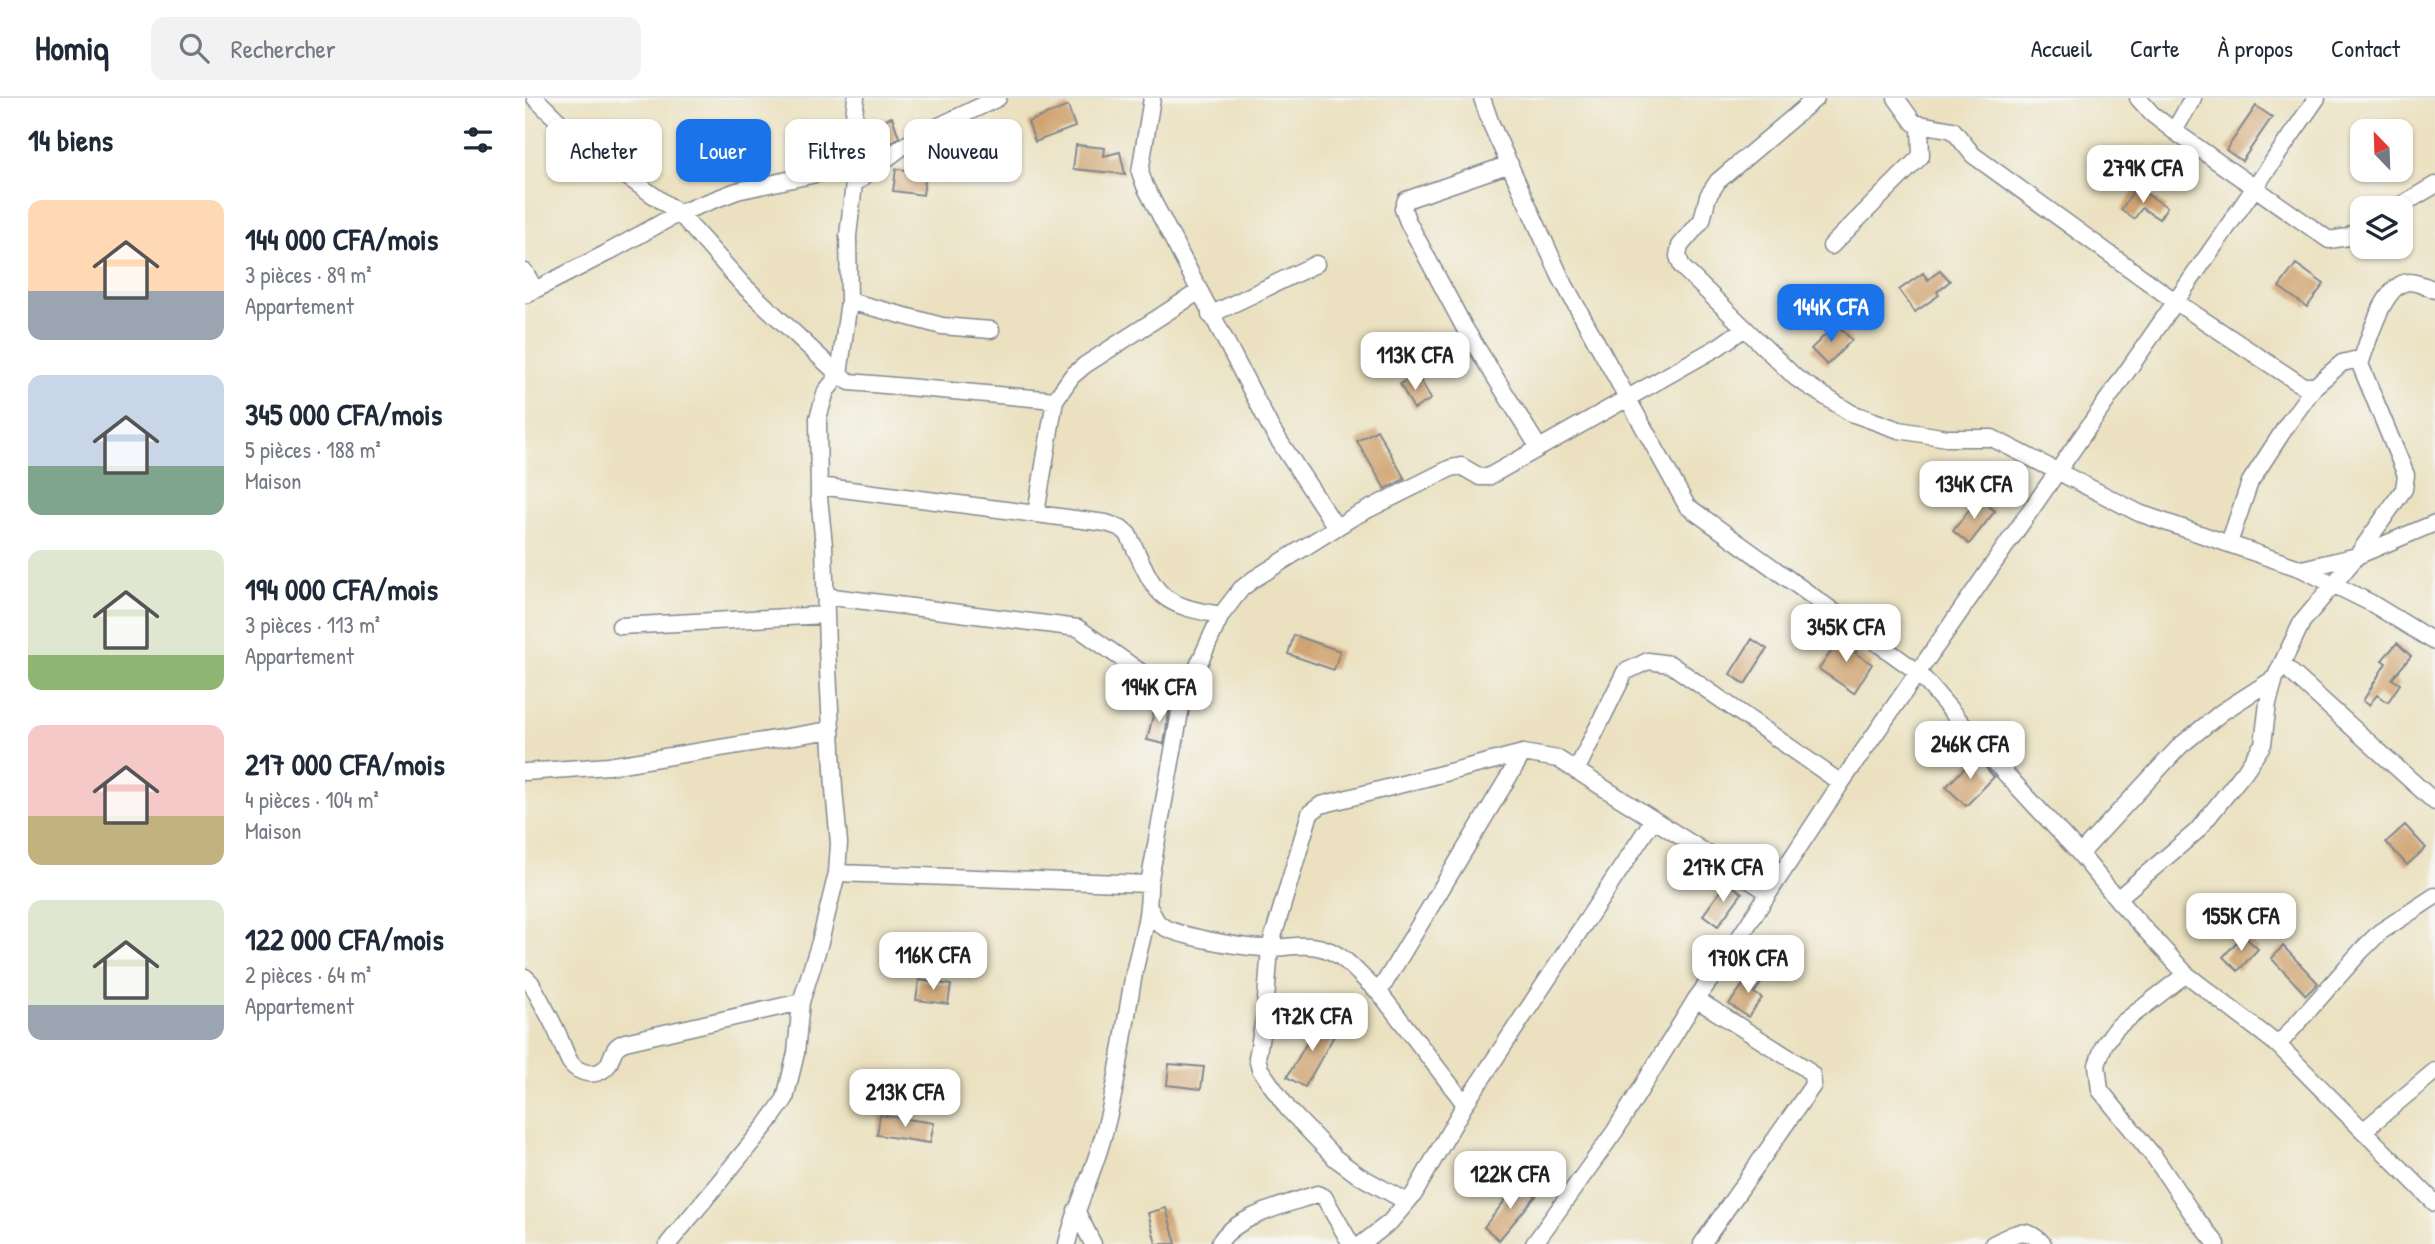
<!DOCTYPE html>
<html lang="fr">
<head>
<meta charset="utf-8">
<style>
  body { margin:0; font-family:"Patrick Hand",sans-serif; background:#f2f2f3; color:#1f2937; height:100vh; display:flex; flex-direction:column; font-size:26px; white-space:nowrap }
  * { box-sizing:border-box; margin:0 }
  p { font-size:23px; color:#747a83 }
  .icon { flex:none; width:38px; height:38px; fill:none; stroke:currentColor; stroke-width:2; stroke-linecap:round; stroke-linejoin:round }
  .map { position:relative; flex:1; overflow:hidden }
  .drawer { display:flex; flex-direction:column; background:#fff; width:525px }
  .drawer>* { flex:none }
  .guide { position:absolute; left:21px; top:21px; width:665px; height:63px; display:flex; gap:14px }
  .needle { width:46px; rotate:337deg }
  .tools { position:absolute; left:1825px; top:21px; display:grid; gap:14px }
  .tools a { display:grid; place-items:center; width:63px; height:63px; border-radius:14px; background:#fff; box-shadow:0 2px 5px #0004; font-size:35px }
  .price { position:absolute; translate:-50% -60px; padding:0 16px; border-radius:14px; background:#fff; color:#222; font-size:23px; line-height:46px; filter:drop-shadow(0 2px 4px #0008) }
  .price::after { content:''; position:absolute; left:50%; top:42px; width:21px; height:16px; margin-left:-10px; background:inherit; clip-path:polygon(0 0,100% 0,50% 100%) }
  .price.on { background:#1a73e8; color:#fff }
  ul { padding:0; list-style:none }
  li { display:flex; align-items:center; gap:21px; height:175px; padding:0 28px }
  li span { display:grid; place-items:center; flex:none; width:196px; height:140px; border-radius:14px; color:#555 }
  li>.icon { margin-inline-start:auto }
  span .icon { width:84px; height:84px; fill:#fffc; stroke-width:1 }
  li b { font-size:30px }
  h2 { display:flex; justify-content:space-between; align-items:center; height:84px; padding:0 28px; font-size:30px }
  .chip { padding:0 24px; border-radius:14px; background:#fff; box-shadow:0 2px 5px #0004; font-size:24px; line-height:63px }
  .chip.on { background:#1a73e8; color:#fff }
  header { display:flex; align-items:center; gap:42px; box-sizing:border-box; height:98px; padding:0 35px; background:#fff; border-bottom:2px solid #e0e1e3 }
  header strong { font-size:33px }
  nav { display:flex; gap:38px; margin-inline-start:auto; font-size:24px }
  .search { width:490px; height:63px; background:#f2f2f3; display:flex; align-items:center; gap:18px; box-sizing:border-box; padding:0 24px; border-radius:14px; color:#747a83; font-size:26px }
  main { display:flex; flex:1; min-height:0 }
  .map>svg:first-child { display:block }
</style>
</head>
<body>
<header>
<strong>Homiq</strong>
<div class="search"><svg class="icon" aria-label="search" viewBox="0 0 24 24"><circle cx="10" cy="10" r="6"/><path d="M15 15l6 6"/></svg>Rechercher</div>
<nav><a>Accueil</a><a>Carte</a><a>À propos</a><a>Contact</a></nav>
</header>
<main>
<section class="drawer">
<h2>14 biens<svg class="icon" aria-label="filters" viewBox="0 0 24 24"><path d="M4 7h16M4 17h16"/><circle cx="9" cy="7" r="2"/><circle cx="15" cy="17" r="2"/></svg></h2>
<ul>
<li><span style="background:linear-gradient(#ffd9b3 65%,#9aa5b1 0)"><svg class="icon" aria-label="home" viewBox="0 0 24 24"><path d="M3 11l9-7 9 7M6 9v11h12V9"/></svg></span><div><b>144 000 CFA/mois</b><p>3 pièces · 89 m²</p><p>Appartement</p></div></li>
<li><span style="background:linear-gradient(#c9d6e8 65%,#7fa58c 0)"><svg class="icon" aria-label="home" viewBox="0 0 24 24"><path d="M3 11l9-7 9 7M6 9v11h12V9"/></svg></span><div><b>345 000 CFA/mois</b><p>5 pièces · 188 m²</p><p>Maison</p></div></li>
<li><span style="background:linear-gradient(#dfe7d0 75%,#8fb573 0)"><svg class="icon" aria-label="home" viewBox="0 0 24 24"><path d="M3 11l9-7 9 7M6 9v11h12V9"/></svg></span><div><b>194 000 CFA/mois</b><p>3 pièces · 113 m²</p><p>Appartement</p></div></li>
<li><span style="background:linear-gradient(#f6c9c9 65%,#c2b280 0)"><svg class="icon" aria-label="home" viewBox="0 0 24 24"><path d="M3 11l9-7 9 7M6 9v11h12V9"/></svg></span><div><b>217 000 CFA/mois</b><p>4 pièces · 104 m²</p><p>Maison</p></div></li>
<li><span style="background:linear-gradient(#dfe7d0 75%,#9aa5b1 0)"><svg class="icon" aria-label="home" viewBox="0 0 24 24"><path d="M3 11l9-7 9 7M6 9v11h12V9"/></svg></span><div><b>122 000 CFA/mois</b><p>2 pièces · 64 m²</p><p>Appartement</p></div></li>
</ul>
</section>
<div class="map">
<svg width="1910" height="1146" viewBox="0 0 1910 1146">
  <rect width="100%" height="100%" fill="#f6f6f2"/>
  <filter id="ink" filterUnits="userSpaceOnUse"><feTurbulence type="fractalNoise" baseFrequency=".0143" numOctaves="2"/><feDisplacementMap in="SourceGraphic" scale="14" xChannelSelector="R" yChannelSelector="G"/><feConvolveMatrix kernelMatrix="1 2 1 2 8 2 1 2 1" color-interpolation-filters="sRGB"/></filter>
  <filter id="wash" filterUnits="userSpaceOnUse"><feTurbulence type="fractalNoise" baseFrequency=".00686" numOctaves="4" result="noise"/><feDisplacementMap in="SourceGraphic" scale="28" xChannelSelector="R" yChannelSelector="G"/><feGaussianBlur stdDeviation="1.57" result="paint"/><feColorMatrix in="noise" values="0 0 0 0 0 0 0 0 0 0 0 0 0 0 0 0 0 1.4 0 .05"/><feComposite in="paint" operator="in"/></filter>
  <g filter="url(#wash)">
    <rect width="100%" height="100%" fill="#ebe1c0"/>
    <g id="blocks">
      <path fill="#d0a472" d="M 543,8 L 550,29 L 510,44 L 503,24 Z
        M 1731,8 L 1747,19 L 1717,63 L 1701,52 Z
        M 367,19 L 374,39 L 356,52 L 348,25 Z
        M 551,47 L 580,50 L 579,58 L 595,54 L 600,76 L 548,71 Z
        M 371,71 L 401,74 L 398,97 L 368,93 Z
        M 1611,89 L 1642,109 L 1634,121 L 1617,110 L 1609,121 L 1596,112 Z
        M 1771,166 L 1799,186 L 1782,209 L 1754,189 Z
        M 1415,172 L 1425,183 L 1412,194 L 1414,197 L 1390,214 L 1374,192 L 1398,175 L 1403,182 Z
        M 1311,226 L 1327,242 L 1302,267 L 1286,251 Z
        M 892,276 L 906,301 L 889,311 L 875,286 Z
        M 852,332 L 880,381 L 860,391 L 832,343 Z
        M 1453,400 L 1470,413 L 1444,446 L 1428,433 Z
        M 1320,534 L 1336,546 L 1330,555 L 1347,566 L 1329,595 L 1294,571 Z
        M 769,537 L 815,553 L 809,572 L 763,556 Z
        M 1227,541 L 1242,551 L 1220,586 L 1205,576 Z
        M 1872,545 L 1886,558 L 1867,581 L 1875,586 L 1863,604 L 1852,597 L 1844,607 L 1838,603 L 1861,565 L 1857,562 Z
        M 631,605 L 645,608 L 639,646 L 622,642 Z
        M 1451,658 L 1469,679 L 1441,708 L 1421,689 Z
        M 1880,727 L 1901,750 L 1882,767 L 1861,744 Z
        M 1202,784 L 1217,795 L 1193,828 L 1178,817 Z
        M 1718,837 L 1733,851 L 1713,873 L 1698,859 Z
        M 1758,848 L 1793,885 L 1781,897 L 1746,860 Z
        M 1229,872 L 1240,880 L 1229,895 L 1237,900 L 1223,919 L 1204,906 Z
        M 394,882 L 426,887 L 423,906 L 391,902 Z
        M 795,922 L 813,931 L 780,989 L 762,979 Z
        M 644,966 L 679,969 L 676,991 L 642,987 Z
        M 355,1017 L 409,1025 L 405,1045 L 352,1037 Z
        M 994,1085 L 1011,1098 L 974,1142 L 959,1129 Z
        M 641,1110 L 651,1146 L 631,1146 L 623,1115 Z"/>
    </g>
  </g>
  <g filter="url(#ink)">
    <use href="#blocks" fill-opacity="0" stroke="#83888f" stroke-width="2"/>
    <g fill="none" stroke-linecap="round" stroke-linejoin="round">
      <defs>
        <path id="minor" d="M 10,0 L 62,51 L 154,115 L 218,187 L 314,277 L 325,284 L 530,302
          M 627,0 L 615,74 L 620,88 L 747,332 L 811,429
          M 957,0 L 966,26 L 1036,180 L 1162,408 L 1394,575 L 1467,661 L 1555,756 L 1592,801 L 1661,876 L 1753,947 L 1910,1105
          M 1291,0 L 1193,83 L 1183,98 L 1177,122 L 1155,148 L 1153,158 L 1157,169 L 1271,280 L 1326,315 L 1374,332 L 1422,340 L 1467,340 L 1614,415 L 1777,471 L 1846,505 L 1910,544
          M 1371,0 L 1389,25 L 1428,32 L 1448,57 L 1651,204 L 1778,288 L 1790,288
          M 1613,0 L 1627,16 L 1649,33 L 1804,142 L 1823,139 L 1838,130
          M 1649,33 L 1668,0
          M 985,66 L 881,102 L 878,111 L 883,124 L 939,229 L 1014,350
          M 329,86 L 377,49 L 414,28 L 473,0
          M 1871,110 L 1910,87
          M 1306,148 L 1396,58 L 1395,28
          M 0,174 L 10,192
          M 0,197 L 80,156 L 154,115 L 212,93 L 323,69
          M 324,203 L 417,228 L 466,232
          M 685,217 L 791,166
          M 1835,266 C 1843,245 1858,185 1884,184 C 1891,184 1903,189 1910,192
          M 294,388 L 581,425 L 596,430 L 603,436 C 632,495 628,506 696,517
          M 511,415 L 530,302 L 547,278 L 560,267 L 673,194
          M 1777,471 L 1832,458 L 1910,425
          M 300,498 L 553,530 L 657,603
          M 95,528 L 301,517
          M 1757,566 L 1910,704
          M 1051,673 L 1100,574 L 1123,563 L 1145,566 L 1316,685
          M 0,674 L 84,668 L 306,632
          M 1555,756 L 1655,648 L 1697,614 L 1750,580
          M 312,775 L 624,786
          M 1592,801 L 1672,733 L 1720,673 L 1738,646 L 1743,605 L 1750,580 L 1777,524 L 1832,458 L 1879,391 L 1881,377 L 1835,266 L 1829,262 L 1817,265 L 1790,288 L 1764,324 L 1725,384 L 1704,445
          M 625,811 C 627,815 630,821 633,825 C 646,838 717,849 737,850 C 758,851 779,844 800,851 C 824,859 835,880 854,894 L 940,1006
          M 1661,876 L 1591,930 L 1579,947 L 1572,967 L 1575,992 L 1630,1060 L 1669,1118 L 1692,1146
          M 0,879 L 6,885 C 15,901 24,917 32,934 C 36,943 40,955 45,964 C 51,973 64,978 74,974 C 92,966 81,951 100,944 L 276,904
          M 854,894 L 998,655 L 1033,661 L 1243,794
          M 1171,901 L 1280,970 L 1287,977 L 1288,987 L 1177,1146
          M 1753,947 L 1836,853 L 1855,834 L 1910,798
          M 1838,1033 L 1910,973
          M 882,1104 L 833,1077 L 810,1060 L 763,1011 L 735,971 L 732,960 L 740,915 L 745,849 L 785,715 L 796,707 L 998,655
          M 551,1112 L 568,1146
          M 143,1146 L 242,1026 L 260,1001 L 271,955 L 276,904 L 295,844 L 312,775 L 314,745 L 309,691 L 302,551 L 299,447 L 294,399 L 293,320 L 301,293 L 314,277 L 324,203 L 323,138 L 329,86 L 323,69 L 331,0
          M 542,1146 C 550,1112 565,1082 575,1049 C 592,994 598,937 608,881 C 614,846 625,822 624,786 L 657,603 L 696,517 L 716,491 L 729,481 L 828,419 L 926,370 L 936,368 L 955,379 L 963,379 L 1193,249 L 1220,230
          M 694,1146 C 707,1119 764,1106 792,1096 L 799,1099 L 826,1146
          M 837,1146 L 865,1124 L 889,1096 L 940,1006 L 1128,722
          M 1009,1146 L 1090,1033 L 1171,901 L 1199,863 L 1316,685 L 1792,0
          M 1468,1146 C 1489,1136 1500,1126 1518,1146"/>
      </defs>
      <use href="#minor" stroke="#83888f" stroke-width="19"/>
      <use href="#minor" stroke="#fff" stroke-width="16"/>
    </g>
  </g>
</svg>
<div class="tools">
<a><svg class="needle" viewBox="-14 -14 28 28"><path d="M0-13l5 13h-10z" fill="#e53935"/><path d="M0 13l5-13h-10z" fill="#747a83"/></svg></a>
<a><svg class="icon" aria-label="layers" viewBox="0 0 24 24"><path d="M12 4l9 5-9 5-9-5zM3 14l9 5 9-5"/></svg></a>
</div>
<b class="price" style="left:1618px;top:107px">279K CFA</b>
<b class="price on" style="left:1306px;top:246px">144K CFA</b>
<b class="price" style="left:890px;top:294px">113K CFA</b>
<b class="price" style="left:1449px;top:423px">134K CFA</b>
<b class="price" style="left:1321px;top:566px">345K CFA</b>
<b class="price" style="left:634px;top:626px">194K CFA</b>
<b class="price" style="left:1445px;top:683px">246K CFA</b>
<b class="price" style="left:1198px;top:806px">217K CFA</b>
<b class="price" style="left:1716px;top:855px">155K CFA</b>
<b class="price" style="left:408px;top:894px">116K CFA</b>
<b class="price" style="left:1223px;top:897px">170K CFA</b>
<b class="price" style="left:787px;top:955px">172K CFA</b>
<b class="price" style="left:380px;top:1031px">213K CFA</b>
<b class="price" style="left:985px;top:1113px">122K CFA</b>
<div class="guide">
<a class="chip">Acheter</a>
<a class="chip on">Louer</a>
<a class="chip">Filtres</a>
<a class="chip">Nouveau</a>
</div>
</div>
</main>
</body>
</html>
